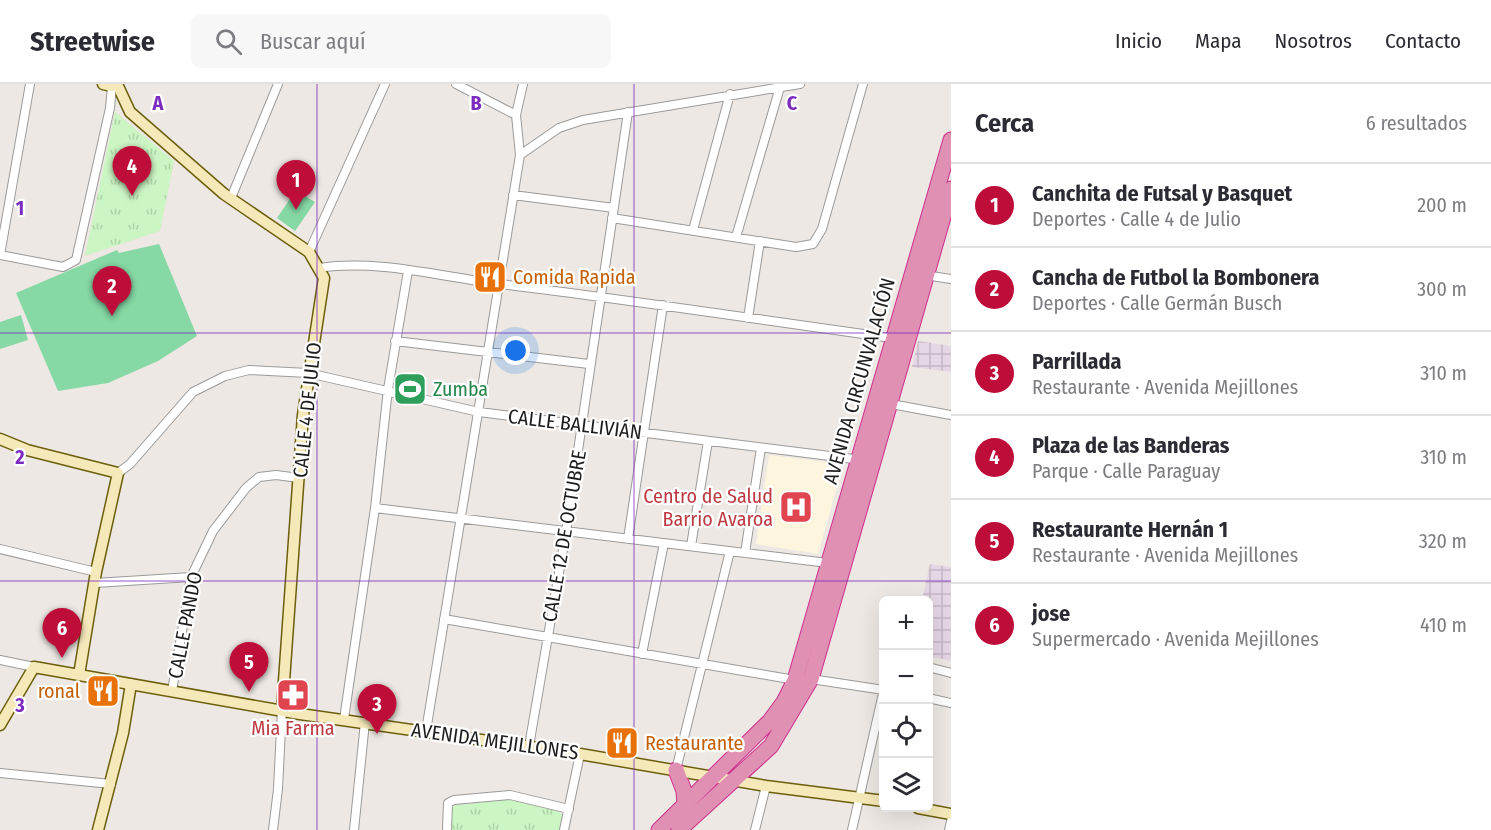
<!DOCTYPE html>
<html lang="es">
<meta charset="utf-8">
<style>
body{margin:0;font-family:"Fira Sans Condensed",sans-serif;background:#f7f7f7;color:#2b2b33}
.controls{position:absolute;right:18px;bottom:18px;display:grid;overflow:hidden;border-radius:9px;box-shadow:0 6px 24px #0002}
.controls button{width:54px;height:54px;display:grid;place-items:center;padding:0;border:0;border-bottom:2px solid #e1e1e2;background:#fff;color:#2b2b33;font:30px sans-serif}
.you{position:absolute;left:516px;top:267px;width:21px;height:21px;margin:-15px;border:4px solid #fff;border-radius:50%;background:#1a73e8;box-shadow:0 0 0 9px #1a73e833}
.badge{display:grid;place-items:center;width:39px;height:39px;border-radius:50%;background:#bd0d38;color:#fff;font-size:20px;font-weight:700}
.pin{position:absolute;translate:-50% -50px;filter:drop-shadow(0 2px 3px #0008)}
.pin::after{content:'';position:absolute;top:32px;width:21px;height:18px;background:inherit;clip-path:polygon(0 0,100% 0,50% 100%)}
.list{margin:0;padding:0;list-style:none}
h2{display:flex;justify-content:space-between;align-items:center;height:78px;margin:0;padding:0 24px;font-size:26px}
h2 small{font-size:20px;font-weight:400;color:#7c7c81}
.list li{display:grid;grid-template-columns:39px 1fr auto;gap:18px;align-items:center;box-sizing:border-box;height:84px;padding:0 24px;border-top:2px solid #e1e1e2}
.list b{display:block;font-size:22px;white-space:nowrap}
.list p{margin:0;font-size:20px;white-space:nowrap;color:#7c7c81}
.list em{font-size:20px;font-style:normal;color:#7c7c81}
.icon{flex:none;width:33px;height:33px;fill:none;stroke:currentColor;stroke-width:2;stroke-linecap:round;stroke-linejoin:round}
.map{position:relative;flex:none;width:951px;height:746px;overflow:hidden}
header{display:flex;align-items:center;gap:36px;box-sizing:border-box;height:84px;padding:0 30px;background:#fff;border-bottom:2px solid #e1e1e2}
header strong{font-size:28px}
nav{display:flex;gap:33px;margin-inline-start:auto;font-size:21px}
.search{width:420px;height:54px;background:#f7f7f7;display:flex;align-items:center;gap:15px;box-sizing:border-box;padding:0 21px;border-radius:9px;color:#7c7c81;font-size:22px}
main{display:flex}
aside{flex:1;background:#fff}
.map>svg:first-child{display:block}
.industrial{fill:url(#industrial-grid)}
.education{fill:#fdf5dd}
.park{fill:url(#park-tufts)}
.pitch{fill:#86d8a4}
.lines{fill:none;stroke-linecap:round;stroke-linejoin:round}
.street-casing{stroke:#9a9a9a;stroke-width:10}
.secondary-casing{stroke:#6c5f0c;stroke-width:13}
.highway-casing{stroke:#cd2f8c;stroke-width:17}
.street{stroke:#fff;stroke-width:8}
.secondary{stroke:#f5e9ba;stroke-width:10}
.highway{stroke:#e090b2;stroke-width:15}
.grid{fill:none;stroke:#7b2cbf;stroke-width:1.5;stroke-opacity:0.55}
.labels{text-anchor:middle;dominant-baseline:central;stroke-width:4.5;stroke-linejoin:round;paint-order:stroke}
.food-label{font-size:20px;fill:#c56008;stroke:#fff;text-anchor:start}
.street-label{font-size:20px;fill:#1d1d1d;stroke:#fff}
.leisure-label{font-size:20px;fill:#27864d;stroke:#fff;text-anchor:start}
.health-label{font-size:20px;fill:#be3a42;stroke:#fff;text-anchor:end}
.grid-label{font-size:20px;text-anchor:middle;font-weight:bold;fill:#7b2cbf;stroke:#fff;stroke-width:4.5;stroke-linejoin:round;paint-order:stroke}
</style>
<header>
<strong>Streetwise</strong>
<div class="search"><svg class="icon" aria-label="search" viewBox="0 0 24 24"><circle cx="10" cy="10" r="6"/><path d="M15 15l6 6"/></svg>Buscar aquí</div>
<nav><a>Inicio</a><a>Mapa</a><a>Nosotros</a><a>Contacto</a></nav>
</header>
<main>
<div class="map">
<svg width="951" height="746" viewBox="0 0 951 746">
<defs>
<pattern id="industrial-grid" width="8" height="8" patternUnits="userSpaceOnUse" patternTransform="scale(1.5)"><rect width="8" height="8" fill="#e5d6e6"/><path d="M0 4h8M4 0v8" fill="none" stroke="#c4b7c5"/></pattern>
<pattern id="park-tufts" width="24" height="20" patternUnits="userSpaceOnUse" patternTransform="scale(1.5)"><rect width="24" height="20" fill="#cbf5c2"/><path d="M3 7l-1-3M5 7V3M7 7l1-3M15 17l-1-3M17 17v-4M19 17l1-3" fill="none" stroke="#aed2a6"/></pattern>
</defs>
<rect width="100%" height="100%" fill="#ede8e3"/>
<!-- industrial -->
<path class="industrial" d="M918 257 951 262V288L912 283Z
M930 480 951 483V577L929 572 928 516H922Z"/>
<!-- education -->
<path class="education" d="M769 371 841 380 842 386 818 470 756 460Z"/>
<!-- park -->
<path class="park" d="M115 28 174 77 160 147 85 172Z
M507 715 560 728 563 734 560 746H452V722Z"/>
<!-- pitch -->
<path class="pitch" d="M296 106 315 118 295 147 277 134Z
M159 160 197 252 158 277 108 299 58 307 16 209 117 166 119 169Z
M21 231 28 256 0 265V238Z"/>
<g class="lines">
<!-- street casing -->
<g class="street-casing">
<path id="street" d="M30 0 0 171 63 183 76 176 110 24 112 2
M456 0 516 31
M520 71 559 44 583 36 800 0
M513 111 614 124
M231 114 278 0
M612 134 796 163 813 160 822 145 863 0
M693 146 730 10
M736 153 780 3
M309 168 385 0
M319 184C378 175 442 193 500 200 631 216 762 236 892 254
M925 191 951 195
M748 234 760 157
M395 257 589 280
M891 320 951 331
M118 389 130 380 193 308 225 292 249 286 308 289 479 328 862 376
M375 424 828 479
M628 455 663 221
M691 462 708 357
M0 465 96 488
M745 469 761 364
M95 499 191 493
M444 535 795 596
M642 570 664 459
M0 576 34 583
M928 583 951 589
M811 595 884 606
M172 607 191 493 213 447 246 404 259 393 276 391 299 394
M928 614 951 619
M344 635 375 424 388 305 408 187
M426 647 520 71 516 31 523 0
M529 662 566 448 628 28
M676 686 730 467
M0 689 111 700
M273 746 278 705 282 625
M354 746 365 638
M447 746 448 719 454 716 510 711 569 725
M564 746 580 670
M755 746 766 702
M852 746 884 605
M949 746 951 737"/>
</g>
<!-- secondary casing -->
<g class="secondary-casing">
<path id="secondary" d="M103 0 112 2 117 0
M117 0 130 28 224 110 309 168 324 194 303 331 282 625
M0 355 27 366 118 389 96 488 79 591
M0 641 34 583 300 630 580 670 766 702 884 717
M918 724 951 730
M98 746 123 649 131 600"/>
</g>
<!-- highway casing -->
<g class="highway-casing">
<path id="highway" d="M676 686 684 707 685 721
M659 746 770 637 784 618 795 596 951 56
M679 746 771 662 811 595 951 105"/>
</g>
<!-- street -->
<use href="#street" class="street"/>
<!-- secondary -->
<use href="#secondary" class="secondary"/>
<!-- highway -->
<use href="#highway" class="highway"/>
</g>
<!-- grid -->
<path class="grid" d="M317 0V746M634 0V746M0 249H951M0 497H951"/>
<!-- icons -->
<defs>
<g id="restaurant-square" transform="scale(1.725)"><rect x="-9" y="-9" width="18" height="18" rx="4" fill="#e8710a" stroke="#fff"/><path d="M-5-6h1v4h1v-4h1v4h1v-4h1v5L-1.5 .5V6h-2V.5L-5-1ZM5-6V6H3V1.5H1.5Q1.5-4 5-6Z" fill="#fff"/></g>
<g id="stadium-square" transform="scale(1.725)"><rect x="-9" y="-9" width="18" height="18" rx="4" fill="#2e9e5b" stroke="#fff"/><path d="M0-5a6.5 5 0 1 0 0 10a6.5 5 0 1 0 0-10ZM-3.5-1.8h7v3.6h-7Z" fill="#fff"/></g>
<g id="hospital-square" transform="scale(1.725)"><rect x="-9" y="-9" width="18" height="18" rx="4" fill="#e0444e" stroke="#fff"/><path d="M-5-5h3v3.5h4V-5h3V5h-3V1.5h-4V5h-3Z" fill="#fff"/></g>
<g id="pharmacy-square" transform="scale(1.725)"><rect x="-9" y="-9" width="18" height="18" rx="4" fill="#e0444e" stroke="#fff"/><path d="M-2-6h4v4h4v4h-4v4h-4v-4h-4v-4h4Z" fill="#fff"/></g>
</defs>
<g fill-rule="evenodd">
<use href="#restaurant-square" x="490" y="193"/>
<use href="#stadium-square" x="410" y="305"/>
<use href="#hospital-square" x="796" y="423"/>
<use href="#restaurant-square" x="103" y="607"/>
<use href="#pharmacy-square" x="293" y="611"/>
<use href="#restaurant-square" x="622" y="659"/>
</g>
<g class="labels">
<!-- food labels -->
<g class="food-label">
<text x="513" y="193">Comida Rapida</text>
<text x="80" y="607" text-anchor="end">ronal</text>
<text x="645" y="659">Restaurante</text>
</g>
<!-- street labels -->
<g class="street-label">
<text transform="translate(859 297) rotate(-74)">AVENIDA CIRCUNVALACIÓN</text>
<text transform="translate(307 326) rotate(-84)">CALLE 4 DE JULIO</text>
<text transform="translate(575 340) rotate(7)">CALLE BALLIVIÁN</text>
<text transform="translate(564 452) rotate(-80)">CALLE 12 DE OCTUBRE</text>
<text transform="translate(185 541) rotate(-79)">CALLE PANDO</text>
<text transform="translate(495 657) rotate(8)">AVENIDA MEJILLONES</text>
</g>
<!-- leisure labels -->
<g class="leisure-label">
<text x="433" y="305">Zumba</text>
</g>
<!-- health labels -->
<g class="health-label">
<text x="773" y="412">Centro de Salud<tspan x="773" dy="23">Barrio Avaroa</tspan></text>
<text x="293" y="644" text-anchor="middle">Mia Farma</text>
</g>
</g>
<g class="grid-label">
<text x="158" y="26">A</text>
<text x="476" y="26">B</text>
<text x="792" y="26">C</text>
<text x="20" y="131">1</text>
<text x="20" y="380">2</text>
<text x="20" y="628">3</text>
</g>
</svg>
<div class="controls">
<button>+</button>
<button>−</button>
<button><svg class="icon" aria-label="locate" viewBox="0 0 24 24"><circle cx="12" cy="12" r="6"/><path d="M12 2v4M12 18v4M2 12h4M18 12h4"/></svg></button>
<button><svg class="icon" aria-label="layers" viewBox="0 0 24 24"><path d="M12 4l9 5-9 5-9-5zM3 14l9 5 9-5"/></svg></button>
</div>
<div class="you"></div>
<div class="pin badge" style="left:296px;top:126px">1</div>
<div class="pin badge" style="left:112px;top:232px">2</div>
<div class="pin badge" style="left:377px;top:650px">3</div>
<div class="pin badge" style="left:132px;top:112px">4</div>
<div class="pin badge" style="left:249px;top:608px">5</div>
<div class="pin badge" style="left:62px;top:574px">6</div>
</div>
<aside>
<h2>Cerca<small>6 resultados</small></h2>
<ul class="list">
<li><span class="badge">1</span><div><b>Canchita de Futsal y Basquet</b><p>Deportes · Calle 4 de Julio</p></div><em>200 m</em></li>
<li><span class="badge">2</span><div><b>Cancha de Futbol la Bombonera</b><p>Deportes · Calle Germán Busch</p></div><em>300 m</em></li>
<li><span class="badge">3</span><div><b>Parrillada</b><p>Restaurante · Avenida Mejillones</p></div><em>310 m</em></li>
<li><span class="badge">4</span><div><b>Plaza de las Banderas</b><p>Parque · Calle Paraguay</p></div><em>310 m</em></li>
<li><span class="badge">5</span><div><b>Restaurante Hernán 1</b><p>Restaurante · Avenida Mejillones</p></div><em>320 m</em></li>
<li><span class="badge">6</span><div><b>jose</b><p>Supermercado · Avenida Mejillones</p></div><em>410 m</em></li>
</ul>
</aside>
</main>
